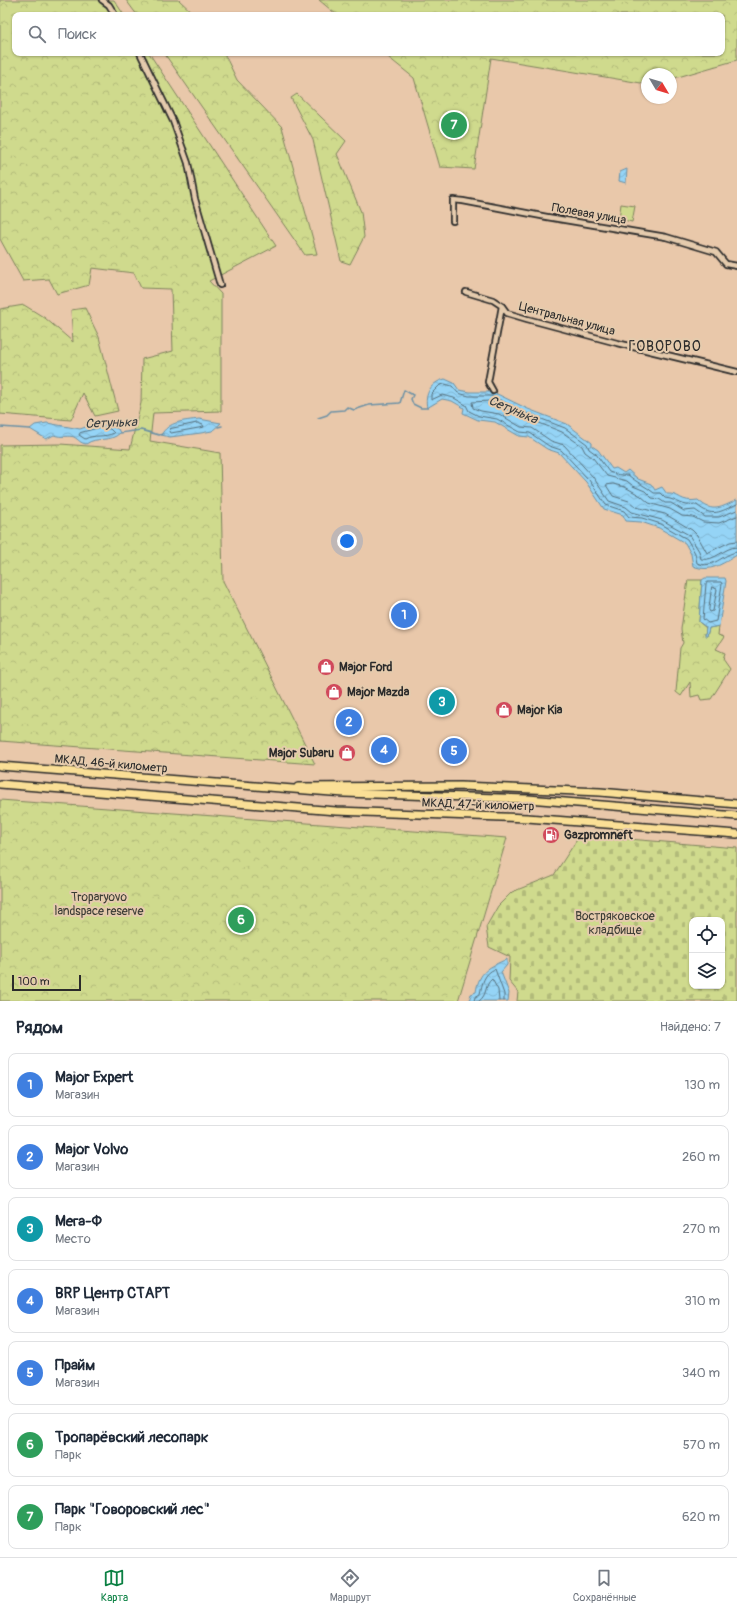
<!DOCTYPE html>
<html lang="ru">
<meta charset="utf-8">
<style>
body{margin:0;font-family:Pangolin,sans-serif;background:#f6f6f7;color:#1f2937}
.controls{position:absolute;right:12px;bottom:12px;display:grid;overflow:hidden;border-radius:8px;box-shadow:0 1px 3px #0004}
.controls button{width:36px;height:36px;display:grid;place-items:center;padding:0;border:0;border-bottom:1px solid #e0e1e3;background:#fff;color:#1f2937;font:20px sans-serif}
.compass{position:absolute;left:641px;top:68px;width:36px;height:36px;border-radius:50%;background:#fff;box-shadow:0 1px 3px #0004;rotate:128deg}
.scale{position:absolute;left:12px;bottom:10px;width:69px;box-sizing:border-box;padding-left:4px;border:2px solid #2b2b2b;border-top:0;font-size:11px;line-height:14px;white-space:nowrap;color:#2b2b2b;-webkit-text-stroke:3px #e5cbad;paint-order:stroke}
.you{position:absolute;left:347px;top:541px;width:14px;height:14px;margin:-10px;border:3px solid #fff;border-radius:50%;background:#1a73e8;box-shadow:0 0 0 6px #1a73e833}
.badge{display:grid;place-items:center;width:26px;height:26px;border-radius:50%;background:#0b8043;color:#fff;font-size:13px;font-weight:700}
.pin{position:absolute;translate:-50% -50%;border:2px solid #fff;box-shadow:0 1px 4px #0006}
.list{margin:0;padding:0;list-style:none}
h2{display:flex;justify-content:space-between;align-items:center;height:52px;margin:0;padding:0 16px;font-size:17px}
h2 small{font-size:13px;font-weight:400;color:#747a83}
.list li{display:grid;grid-template-columns:26px 1fr auto;gap:12px;align-items:center;box-sizing:border-box;height:64px;margin:0 8px 8px;padding:0 8px;border:1px solid #e0e1e3;border-radius:8px}
.list b{display:block;font-size:15px;white-space:nowrap}
.list p{margin:0;font-size:13px;white-space:nowrap;color:#747a83}
.list em{font-size:13px;font-style:normal;color:#747a83}
.icon{flex:none;width:22px;height:22px;fill:none;stroke:currentColor;stroke-width:2;stroke-linecap:round;stroke-linejoin:round}
.map{position:relative;flex:none;width:737px;height:1001px;overflow:hidden}
.search{position:absolute;background:#fff;box-shadow:0 1px 3px #0004;left:12px;right:12px;top:12px;height:44px;display:flex;align-items:center;gap:10px;box-sizing:border-box;padding:0 14px;border-radius:8px;color:#747a83;font-size:15px}
.sheet{height:556px;background:#fff}
nav{display:flex;justify-content:space-around;align-items:center;box-sizing:border-box;height:56px;border-top:1px solid #e0e1e3;background:#fff;font-size:11px;color:#747a83}
nav a{display:grid;justify-items:center;gap:2px}
nav .on{color:#0b8043}
.map>svg:first-child{display:block}
.forest{fill:url(#forest-crowns);stroke:#7d825c}
.cemetery{fill:url(#cemetery-stones);stroke:#7d825c;fill-rule:evenodd}
.pitch{fill:#cfda8d;stroke:#7d825c}
.water{fill:url(#water-waves);stroke:#6b90a5}
.lines{fill:none;stroke-linecap:round;stroke-linejoin:round}
.shore{stroke:#556f7c;stroke-width:1}
.stream{stroke:#6b90a5;stroke-width:1.5}
.minor-casing{stroke:#2b2b2b;stroke-width:8}
.primary-casing{stroke:#2b2b2b;stroke-width:10}
.trunk-casing{stroke:#2b2b2b;stroke-width:10}
.minor{stroke:#e5cbad;stroke-width:4.5}
.primary{stroke:#fadf96;stroke-width:7}
.trunk{stroke:#fadf96;stroke-width:7}
.labels{text-anchor:middle;dominant-baseline:central;stroke-width:4;stroke-linejoin:round;paint-order:stroke}
.street-label{font-size:12px;fill:#2b2b2b;stroke:#e5cbad}
.poi-label{font-size:12px;font-weight:bold;fill:#2b2b2b;stroke:#e5cbad;text-anchor:start}
.park-label{font-size:12px;fill:#3b3c35;stroke:#e5cbad}
.water-label{font-size:13px;font-style:italic;fill:#363c3f;stroke:#e5cbad}
.quarter-label{font-size:14px;letter-spacing:1px;fill:#2b2b2b;stroke:#e5cbad}
</style>
<div class="map">
<svg width="737" height="1001" viewBox="0 0 737 1001">
<defs>
<pattern id="forest-crowns" width="20" height="18" patternUnits="userSpaceOnUse"><rect width="20" height="18" fill="#cfda8d"/><path d="M2 6a3 3 0 1 1 6 0M12 15a3 3 0 1 1 6 0" fill="none" stroke="#b2bb7a"/></pattern>
<pattern id="cemetery-stones" width="16" height="16" patternUnits="userSpaceOnUse"><rect width="16" height="16" fill="#cfda8d"/><path d="M2 7V4a2 2 0 0 1 4 0v3zM10 15v-3a2 2 0 0 1 4 0v3z" fill="#b2bb7a"/></pattern>
<pattern id="water-waves" width="16" height="10" patternUnits="userSpaceOnUse"><rect width="16" height="10" fill="#95d4f6"/><path d="M0 5q4-4 8 0t8 0" fill="none" stroke="#81b6d3"/></pattern>
</defs>
<rect width="100%" height="100%" fill="#e9c8aa"/>
<filter id="ink" filterUnits="userSpaceOnUse"><feTurbulence type="fractalNoise" baseFrequency=".025" numOctaves="2"/><feDisplacementMap in="SourceGraphic" scale="8" xChannelSelector="R" yChannelSelector="G"/><feConvolveMatrix kernelMatrix="1 2 1 2 8 2 1 2 1" color-interpolation-filters="sRGB"/></filter>
<g filter="url(#ink)">
<!-- forest -->
<path class="forest" d="M0 0H114L124 15H15V53H149L276 246 209 281 221 294V411L153 413 150 441 220 453 223 581 315 764 0 741V445L60 444 130 449 141 403 142 359 173 351 171 289 141 288 134 273 92 268 89 285 57 294 49 279 23 281 0 239Z
M126 0H179L195 15H137Z
M319 0H737V60L671 79V74H647V84L491 58 474 169 440 167 414 78 383 53H722V15H337Z
M164 53H224L237 80 282 127 317 254 305 255Z
M297 94 346 141 337 154 361 212 364 237 350 264 341 261 313 140 291 98Z
M24 305 45 318 73 342 71 310 85 308 99 337 118 411 95 416 83 393 71 420 0 414V309Z
M688 580H702L699 622 706 628 705 635 707 636 709 628 719 626 718 635 724 637 716 649 725 653 723 659 730 669 711 699 701 700 699 695 691 697 690 682 681 696 676 692 680 648 683 643 681 629Z
M0 800 507 838 458 1001H0Z"/>
<!-- cemetery -->
<path class="cemetery" d="M580 835 737 848V1001H517L518 992 509 981 510 957 489 947 486 927 498 906 512 892 554 875ZM692 920H722V986H692Z"/>
<!-- pitch -->
<path class="pitch" d="M621 204 635 206 632 222 619 219Z"/>
<!-- water -->
<path class="water" d="M627 169 626 183 619 181 620 172Z
M445 379 454 383 459 390 470 392H493L528 409 567 424 592 443V446L598 450 612 469 616 468 624 473 628 470 638 479 651 484 655 490 662 487 667 494C680 493 680 503 698 500 713 514 721 507 737 500V555C722 564 710 573 693 566L691 554 685 543 659 528 641 522 626 521 623 515 604 509 586 482 559 453 547 449 529 437 519 436 495 422 478 420 463 413 464 408 452 401 442 399 427 408C424 394 431 382 445 379Z
M199 419 221 423 212 431 201 433 170 437 161 435C169 421 184 421 199 419Z
M47 423 80 429 97 423 105 424 118 429 120 433C110 443 97 436 86 444 80 443 79 440 74 437 69 435 61 438 54 435L46 439 30 429 35 425Z
M705 578H725L726 581 719 626 709 628 707 636H705L706 627 699 622 702 580Z
M507 959V965L501 972 509 993 508 1001H469L471 994 476 992C479 971 489 967 507 959Z"/>
<g class="lines">
<!-- shore -->
<path class="shore" d="M198 423 203 425 204 427 171 433 169 432 170 429Z
M98 428 110 429 114 433C104 438 94 434 85 439L79 435 80 433Z
M737 504C720 512 712 518 697 505 680 507 680 500 665 498L660 493H654C646 486 637 483 628 475 623 476 614 474 609 472L596 454 589 449 587 444 565 428 526 413 492 396H469L458 393 452 386 445 384 440 385 431 394V400L442 395 454 398 466 405 469 411 479 416 497 419 520 432 530 433 549 446 561 450 589 480 606 505 624 511 629 517 642 518 661 524 687 539 695 553 697 563C713 570 722 554 737 552
M737 510 719 517H705L695 510 684 511 671 503H665L659 499 652 498 645 491 633 486 627 481 607 476 593 458 585 452 582 446 562 432 524 417 490 401 472 402 473 408 481 411 499 414 521 427 532 428 551 441 564 445 593 477 609 501 626 507 632 512 662 520 689 535 699 551 701 559C715 562 724 547 737 547
M737 516 719 523 703 522 693 517 682 516 670 509 649 503 641 496 625 487 613 484 606 485 613 496 629 501 636 507 665 514 692 530 697 535 707 553 730 542 737 541
M708 582H721L722 584 716 621 708 623 703 619 706 584Z
M712 587 717 589 713 611 710 612 709 610Z
M474 1001 475 997 480 994C482 984 484 973 495 969L504 994V1001
M479 1001C488 995 484 985 492 979L498 990 499 1001"/>
<!-- stream -->
<path class="stream" d="M318 418 327 415 331 411 344 410 347 407 354 410 369 405 400 403 404 390 413 395 411 399 413 404 421 408H428
M0 427 30 429
M218 427 222 426
M120 433 141 430 159 435 163 434"/>
<!-- minor casing -->
<g class="minor-casing">
<path id="minor" d="M102 0 109 5 115 15
M140 53 173 121 188 163 195 199 220 285
M453 221V200L463 201 547 217 666 237 716 252 726 264 737 266
M466 292 493 300 502 306 507 313 527 319 617 343 737 372
M493 391 488 382 502 306"/>
</g>
<!-- primary casing -->
<g class="primary-casing">
<path id="primary" d="M298 787 461 786 600 792 737 804"/>
</g>
<!-- trunk casing -->
<g class="trunk-casing">
<path id="trunk" d="M0 766 344 793 528 799 737 816
M0 784 336 811 527 818 737 834"/>
</g>
<!-- minor -->
<use href="#minor" class="minor"/>
<!-- primary -->
<use href="#primary" class="primary"/>
<!-- trunk -->
<use href="#trunk" class="trunk"/>
</g>
</g>
<!-- icons -->
<defs>
<g id="shop-disc" transform="scale(0.9)"><circle r="9.5" fill="#d1495b" stroke="#e5cbad"/><path d="M-5-2.5h2.3a2.7 3.5 0 0 1 5.4 0H5L5.5 6h-11ZM-1.5-2.5h3a1.5 2.3 0 0 0-3 0Z" fill="#fff"/></g>
<g id="fuel-disc" transform="scale(0.9)"><circle r="9.5" fill="#d1495b" stroke="#e5cbad"/><path d="M-5.5-6h7V0h2V4h1.3V-2.5L3-4.5l.8-.8L6-3V5H2.5V1h-1V6h-7ZM-4.2-4.7v3.2H.2V-4.7Z" fill="#fff"/></g>
</defs>
<g fill-rule="evenodd">
<use href="#shop-disc" x="326" y="667"/>
<use href="#shop-disc" x="334" y="692"/>
<use href="#shop-disc" x="504" y="710"/>
<use href="#shop-disc" x="347" y="753"/>
<use href="#fuel-disc" x="551" y="835"/>
</g>
<g class="labels">
<!-- street labels -->
<g class="street-label">
<text transform="translate(589 214) rotate(10)">Полевая улица</text>
<text transform="translate(567 319) rotate(15)">Центральная улица</text>
<text transform="translate(111 764) rotate(5)">МКАД, 46-й километр</text>
<text transform="translate(478 805) rotate(2)">МКАД, 47-й километр</text>
</g>
<!-- poi labels -->
<g class="poi-label">
<text x="339" y="667">Major Ford</text>
<text x="347" y="692">Major Mazda</text>
<text x="517" y="710">Major Kia</text>
<text x="334" y="753" text-anchor="end">Major Subaru</text>
<text x="564" y="835">Gazpromneft</text>
</g>
<!-- park labels -->
<g class="park-label">
<text x="99" y="897">Troparyovo<tspan x="99" dy="14">landspace reserve</tspan></text>
<text x="615" y="916">Востряковское<tspan x="615" dy="14">кладбище</tspan></text>
</g>
<!-- water labels -->
<g class="water-label">
<text transform="translate(513 410) rotate(23)">Сетунька</text>
<text transform="translate(111 423) rotate(-2)">Сетунька</text>
</g>
<!-- quarter labels -->
<g class="quarter-label">
<text x="665" y="346">ГОВОРОВО</text>
</g>
</g>
</svg>
<div class="controls">
<button><svg class="icon" aria-label="locate" viewBox="0 0 24 24"><circle cx="12" cy="12" r="6"/><path d="M12 2v4M12 18v4M2 12h4M18 12h4"/></svg></button>
<button><svg class="icon" aria-label="layers" viewBox="0 0 24 24"><path d="M12 4l9 5-9 5-9-5zM3 14l9 5 9-5"/></svg></button>
</div>
<svg class="compass" viewBox="-18 -18 36 36"><path d="M0-13l5 13h-10z" fill="#e53935"/><path d="M0 13l5-13h-10z" fill="#747a83"/></svg>
<div class="scale">100 m</div>
<div class="you"></div>
<div class="pin badge" style="left:404px;top:615px;background:#3f7fe0">1</div>
<div class="pin badge" style="left:349px;top:722px;background:#3f7fe0">2</div>
<div class="pin badge" style="left:442px;top:702px;background:#0f9aa8">3</div>
<div class="pin badge" style="left:384px;top:750px;background:#3f7fe0">4</div>
<div class="pin badge" style="left:454px;top:751px;background:#3f7fe0">5</div>
<div class="pin badge" style="left:241px;top:920px;background:#2e9e5b">6</div>
<div class="pin badge" style="left:454px;top:125px;background:#2e9e5b">7</div>
<div class="search"><svg class="icon" aria-label="search" viewBox="0 0 24 24"><circle cx="10" cy="10" r="6"/><path d="M15 15l6 6"/></svg>Поиск</div>
</div>
<section class="sheet">
<h2>Рядом<small>Найдено: 7</small></h2>
<ul class="list">
<li><span class="badge" style="background:#3f7fe0">1</span><div><b>Major Expert</b><p>Магазин</p></div><em>130 m</em></li>
<li><span class="badge" style="background:#3f7fe0">2</span><div><b>Major Volvo</b><p>Магазин</p></div><em>260 m</em></li>
<li><span class="badge" style="background:#0f9aa8">3</span><div><b>Мега-Ф</b><p>Место</p></div><em>270 m</em></li>
<li><span class="badge" style="background:#3f7fe0">4</span><div><b>BRP Центр СТАРТ</b><p>Магазин</p></div><em>310 m</em></li>
<li><span class="badge" style="background:#3f7fe0">5</span><div><b>Прайм</b><p>Магазин</p></div><em>340 m</em></li>
<li><span class="badge" style="background:#2e9e5b">6</span><div><b>Тропарёвский лесопарк</b><p>Парк</p></div><em>570 m</em></li>
<li><span class="badge" style="background:#2e9e5b">7</span><div><b>Парк &quot;Говоровский лес&quot;</b><p>Парк</p></div><em>620 m</em></li>
</ul>
</section>
<nav>
<a class="on"><svg class="icon" aria-label="map" viewBox="0 0 24 24"><path d="M3 6l6-2 6 2 6-2v14l-6 2-6-2-6 2zM9 4v14M15 6v14"/></svg>Карта</a>
<a><svg class="icon" aria-label="directions" viewBox="0 0 24 24"><path d="M12 3l9 9-9 9-9-9zM9 14v-3h6M13 9l2 2-2 2"/></svg>Маршрут</a>
<a><svg class="icon" aria-label="saved" viewBox="0 0 24 24"><path d="M7 4h10v16l-5-4-5 4z"/></svg>Сохранённые</a>
</nav>
